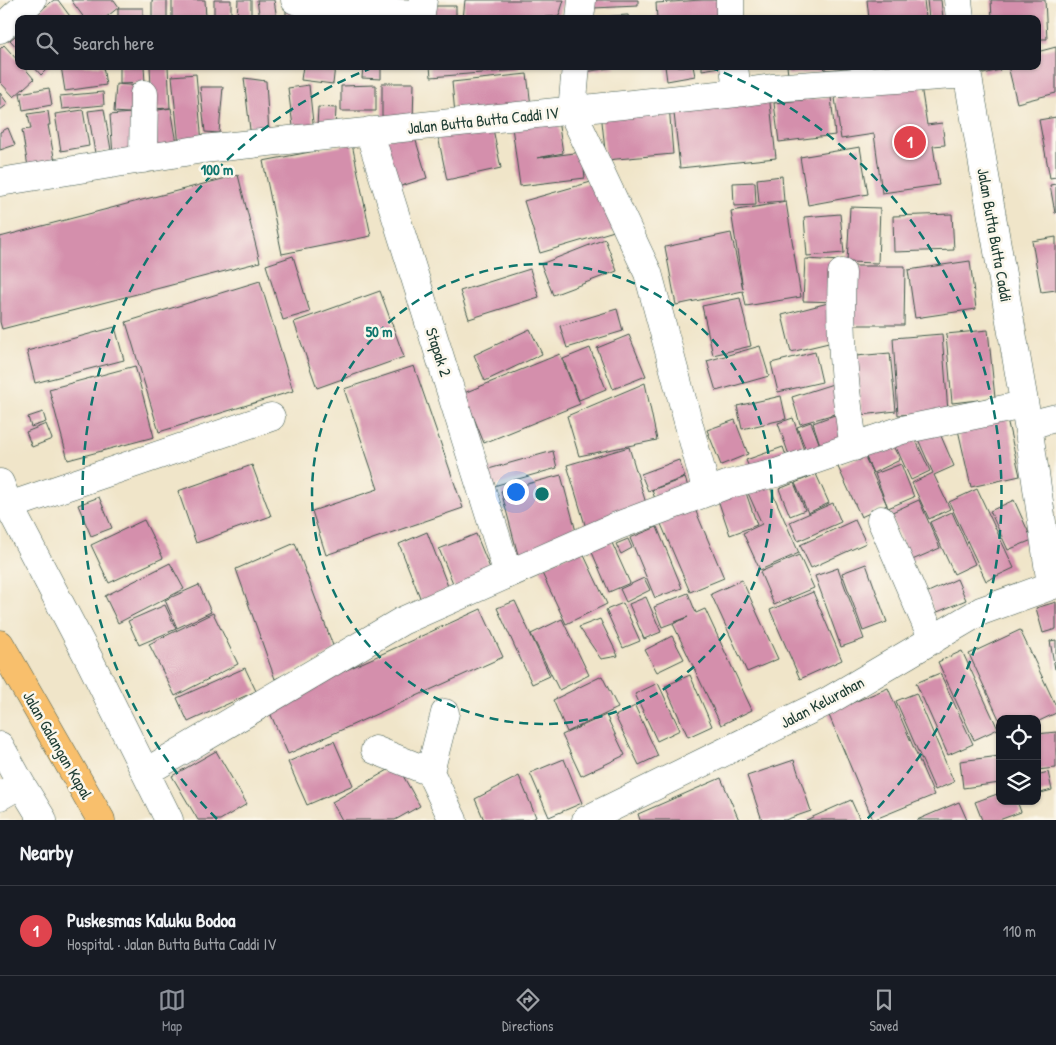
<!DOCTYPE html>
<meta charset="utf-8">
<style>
body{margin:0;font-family:"Patrick Hand",sans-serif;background:#20242c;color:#f1f3f6}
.controls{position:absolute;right:15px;bottom:15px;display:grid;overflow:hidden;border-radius:10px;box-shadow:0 1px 4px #0004}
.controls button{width:45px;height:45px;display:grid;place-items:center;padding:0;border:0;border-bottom:1px solid #363941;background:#171b24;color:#f1f3f6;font:25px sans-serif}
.you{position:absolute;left:515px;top:491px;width:18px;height:18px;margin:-12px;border:4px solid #fff;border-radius:50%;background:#1a73e8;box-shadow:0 0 0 8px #1a73e833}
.badge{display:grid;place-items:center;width:32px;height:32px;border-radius:50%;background:#8c9099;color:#fff;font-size:16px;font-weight:700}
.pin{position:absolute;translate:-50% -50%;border:2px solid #fff;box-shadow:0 1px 5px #0006}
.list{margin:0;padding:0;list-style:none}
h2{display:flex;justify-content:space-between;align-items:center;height:65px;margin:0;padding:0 20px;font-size:21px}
h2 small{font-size:16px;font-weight:400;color:#9ea1a6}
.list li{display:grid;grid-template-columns:32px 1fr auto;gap:15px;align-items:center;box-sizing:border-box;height:90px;padding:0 20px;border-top:1px solid #363941}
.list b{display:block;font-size:19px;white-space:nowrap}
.list p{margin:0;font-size:16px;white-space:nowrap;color:#9ea1a6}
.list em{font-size:16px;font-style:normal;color:#9ea1a6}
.icon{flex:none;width:28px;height:28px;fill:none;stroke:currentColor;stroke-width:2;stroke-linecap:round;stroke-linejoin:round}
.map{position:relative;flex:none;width:1056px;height:820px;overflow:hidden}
.search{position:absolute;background:#171b24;box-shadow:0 1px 4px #0004;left:15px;right:15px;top:15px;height:55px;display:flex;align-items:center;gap:12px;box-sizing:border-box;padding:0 18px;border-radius:10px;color:#9ea1a6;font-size:19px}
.sheet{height:155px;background:#171b24}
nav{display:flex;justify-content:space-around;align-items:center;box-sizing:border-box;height:70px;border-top:1px solid #363941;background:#171b24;font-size:14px;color:#9ea1a6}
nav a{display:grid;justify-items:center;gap:2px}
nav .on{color:#8c9099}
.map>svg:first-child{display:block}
.building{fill:#d48fac}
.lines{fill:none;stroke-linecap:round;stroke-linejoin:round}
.minor-casing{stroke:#3e564a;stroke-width:29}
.major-casing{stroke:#3e564a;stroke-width:29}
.minor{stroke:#fff;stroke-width:28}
.major{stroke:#f8bf6c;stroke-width:28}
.ring{fill:none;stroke:#0f766e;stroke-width:2.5;stroke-dasharray:9 6}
.labels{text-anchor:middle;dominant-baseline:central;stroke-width:5;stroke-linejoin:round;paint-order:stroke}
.street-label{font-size:16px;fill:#1f3d34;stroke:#fbf7ec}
.centre{fill:#0f766e;stroke:#fbf7ec;stroke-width:2.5}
.ring-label{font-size:15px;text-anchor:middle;font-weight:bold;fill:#0f766e;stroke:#fbf7ec;stroke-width:5;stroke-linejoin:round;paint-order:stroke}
</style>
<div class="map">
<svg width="1056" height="820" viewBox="0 0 1056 820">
<rect width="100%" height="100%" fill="#fbf7ec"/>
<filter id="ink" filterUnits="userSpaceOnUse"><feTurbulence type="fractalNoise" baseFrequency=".02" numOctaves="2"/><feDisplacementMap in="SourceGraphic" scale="10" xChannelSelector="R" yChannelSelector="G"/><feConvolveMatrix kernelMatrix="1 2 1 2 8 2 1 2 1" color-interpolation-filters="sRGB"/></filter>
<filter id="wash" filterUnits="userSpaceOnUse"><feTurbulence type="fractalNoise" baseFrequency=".0096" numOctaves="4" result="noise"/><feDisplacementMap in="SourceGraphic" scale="20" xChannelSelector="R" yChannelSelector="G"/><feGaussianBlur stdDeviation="1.12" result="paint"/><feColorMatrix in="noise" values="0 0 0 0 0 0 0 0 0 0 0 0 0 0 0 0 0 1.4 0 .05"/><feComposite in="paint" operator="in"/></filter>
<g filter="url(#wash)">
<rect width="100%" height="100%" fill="#f0e5c9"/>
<g id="blocks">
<!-- building -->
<path class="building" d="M54 0H58L72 19H33L31 17Z
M71 0H114L119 7 104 19H85Z
M152 0H167V19H152Z
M172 0H205L206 19H172Z
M214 0H231V19H214Z
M238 0H251V19H237Z
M257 0H274L277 19H260Z
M465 0H564L559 16 516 19H463Z
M593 0H638V6L593 8Z
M701 0H722L724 19H657L656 3Z
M867 0H924L926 17 914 19H869Z
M927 0H941L943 18 929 19Z
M991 0H1045L1047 39H1037V19H992Z
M427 6H456V19H426Z
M118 8H143V19H118Z
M286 8H298V19H286Z
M628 15 629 19H601L600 17Z
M19 33V50L10 40Z
M4 45 19 62V66H23L34 79 14 97 0 82V49Z
M1056 47V93L1017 103 1008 66H1037V52Z
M33 66H50L41 75Z
M61 66H103L106 85 65 91Z
M120 66H144L145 83 120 84Z
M150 66H168L170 108 152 109Z
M303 66H335L333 84 301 80Z
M363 66H381V79L362 78Z
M430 66H518V70L431 77Z
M585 66H615V67L585 72Z
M665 66H693L695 76 667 81Z
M702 66H721V67L702 70Z
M787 66H824L825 71 788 75Z
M826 66H847V68L826 70Z
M982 66H999L1000 70 983 74Z
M196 74 202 143 179 146 172 76Z
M527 74 531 106 455 114 452 82Z
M244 78 266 81 269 135 250 130Z
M382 83H414L413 121H382Z
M116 84 141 86 139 114 114 112Z
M309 85 314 132 294 134 288 88Z
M376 85V111H341V86Z
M921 86 927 125 942 123 945 145 933 146 939 185 882 193 874 134 841 139 835 98Z
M200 87H223L219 133 205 132Z
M49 88 52 105 23 110 20 93Z
M103 92 104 105 62 109 60 96Z
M0 93 8 104 0 110Z
M769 94 776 158 680 168 673 104Z
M831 97 835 135 779 142 774 103Z
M669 105 673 154 606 160 601 112Z
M318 107 336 108 335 128 317 127Z
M171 108 178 149 152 153 146 112Z
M104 109 111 150 95 153 88 111Z
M83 110 89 146 61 151 55 114Z
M48 111 50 125H48L55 162 28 167 22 130 31 129 28 114Z
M130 113 133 154 113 155 110 115Z
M1056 117V177L1050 178 1039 120Z
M558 120 563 153 537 158 582 152 585 178 520 186 512 127Z
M492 124 501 168 447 180 438 136Z
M8 128 15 145 0 150V132Z
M413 131 427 178 398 187 383 140Z
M352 144 371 236 282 254 263 161Z
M860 147 868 194 808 205 800 157Z
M238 175 260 262 2 329 0 322V237Z
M782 176 784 201 759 203 757 179Z
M598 180 614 231 540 253 524 201Z
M755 182 756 205 734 206 733 183Z
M1056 184V213H1055L1050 185Z
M786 202 801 297 746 306 743 291 676 305 665 247 731 233 743 289 731 211Z
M850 207 880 208 878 263 847 262Z
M840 214 844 253 807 256 804 217Z
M952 214 954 250 894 252 893 216Z
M1056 237V290L1041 292 1032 241Z
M605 239 617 271 553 295 541 264Z
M293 256 310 312 283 320 266 265Z
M805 259 841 261 840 302 803 301Z
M970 261 976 309 915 318 908 270Z
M842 266H905L904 325H842Z
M530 269 539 297 469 319 460 291Z
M260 281 293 391 159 432 126 322Z
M380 291 404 357 317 388 294 322Z
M740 298 751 346 713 355 702 306Z
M828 303 837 341 791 352 782 315Z
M617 309 623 331 567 348 560 326Z
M115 327 124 360 35 383 27 351Z
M530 329 542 354 485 381 474 355Z
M988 330 995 398 952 403 946 334Z
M942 334 948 412 898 415 893 338Z
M629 335 646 376 613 389 597 348Z
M760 346 769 376 716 391 707 361Z
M590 348 606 389 579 400 563 359Z
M815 352 822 382 778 392 771 363Z
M890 353 896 411 862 415 856 356Z
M560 354 580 404 484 443 464 393Z
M135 366 154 437 68 460 49 389Z
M414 366 463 508 326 555 312 511 378 489 344 389Z
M645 383 657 440 579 456 567 416Z
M836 383 845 411 800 424 792 397Z
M781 396 786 419 742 429 737 406Z
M1005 410 1020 476 971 487 956 421Z
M43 412 46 422 31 427 28 417Z
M843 412 852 437 821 448 813 423Z
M793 418 805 453 790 458 778 423Z
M735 420 748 454 721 465 707 430Z
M811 422 821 448 807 453 797 427Z
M46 424 52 439 32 447 26 432Z
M938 429 954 466 934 475 950 509 929 519 912 483 933 473 917 437Z
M913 434 930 471 911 480 894 443Z
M891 442 900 460 873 473 865 455Z
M629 447 648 510 586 528 567 465Z
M783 447 789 464 753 478 746 460Z
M553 451 557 468 490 487 485 470Z
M864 455 887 505 861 517 838 467Z
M679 460 685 477 648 491 641 474Z
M901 464 914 497 888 508 875 474Z
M252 465 271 516 196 543 178 491Z
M816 474 829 503 808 513 795 483Z
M561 475 578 539 518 555 501 491Z
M685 478 691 495 658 508 652 490Z
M794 483 805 510 790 516 779 489Z
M769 485 799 553 760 570 743 533 762 524 748 493Z
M744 487 757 525 730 535 717 497Z
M977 489 1014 568 986 581 949 502Z
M99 497 112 528 91 536 78 505Z
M919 500 940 548 910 561 890 513Z
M1014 500 1032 540 1008 550 990 511Z
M692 502 724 578 690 592 658 517Z
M833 503 841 522 798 541 790 522Z
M952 512 975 564 954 574 930 522Z
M144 520 163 558 109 583 91 545Z
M855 520 866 543 811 568 800 545Z
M657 527 682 588 655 598 630 538Z
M427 532 449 589 421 600 399 544Z
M476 534 492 573 455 588 439 549Z
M608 534 630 583 609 592 588 543Z
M628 539 632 548 621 554 616 544Z
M295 543 335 651 275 679 236 569Z
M581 549 607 604 566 624 540 569Z
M799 555 814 588 774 605 760 572Z
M170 563 184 589 118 623 105 596Z
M866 564 887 622 863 631 842 573Z
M838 568 864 639 841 647 815 576Z
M644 578 650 590 626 602 620 589Z
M957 579 966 600 935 613 926 593Z
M742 580 778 659 747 672 711 594Z
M199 585 211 612 177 628 165 600Z
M813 592 842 660 800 679 770 610Z
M688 593 696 613 705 609 752 710 721 725 673 624 688 617 662 627 654 607Z
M646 597 661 632 644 639 629 604Z
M515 601 550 676 532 684 497 608Z
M1056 602V629L1043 633 1036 608Z
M623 603 640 641 623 648 606 610Z
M165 605 176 629 139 645 128 621Z
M481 609 503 657 288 754 267 706Z
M213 613 238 664 175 696 149 644Z
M562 619 589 675 559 690 531 634Z
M600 619 618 656 601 659 579 627Z
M1020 630 1056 706V713L1037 722V719H999L969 654Z
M672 636 684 659 657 672 645 650Z
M1056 640V669H1055L1050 641Z
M962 651 998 729 974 740 938 662Z
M245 668 256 691 188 722 177 698Z
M940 673 973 744 948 755 916 683Z
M690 675 712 726 688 737 665 686Z
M602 676 618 708 567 732 553 700Z
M658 683 680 730 657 741 635 694Z
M888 688 934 795 873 820 828 713Z
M916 693 954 782 935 790 896 701Z
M635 706 658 756 639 765 615 716Z
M606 715 625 755 581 776 562 735Z
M1056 732V768L1037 770V734Z
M334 741 353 785 307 805 288 762Z
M216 751 247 804 220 820H198L172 776Z
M1000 756V783L963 788 960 761Z
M564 759 582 803 549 817 530 773Z
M794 760 811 811 785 820H762L747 776Z
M397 765 420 806 395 820H342L332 802Z
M1048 772 1052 790 1037 794V775Z
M519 776 536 817 531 820H484L475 799Z
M721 778 739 820H640L638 814Z
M1000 793V801H1017L1021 812 999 820H982L975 802Z
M851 800 860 820H806Z
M959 802 967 820H917Z"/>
</g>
</g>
<g filter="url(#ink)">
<use href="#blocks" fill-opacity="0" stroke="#3e564a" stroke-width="1"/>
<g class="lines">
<!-- minor casing -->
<g class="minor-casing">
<path id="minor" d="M295 0 320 10 421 14 423 0
M958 0 960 19
M580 19 582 0
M730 19V0
M0 29 32 0
M576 66 572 111 648 273 707 492
M734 66 737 93
M966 66 1028 425 1051 585
M369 131 508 574
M143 159 144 94
M0 182 203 149 737 93 772 88 967 74
M842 273C839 333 844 388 854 447
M1028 425 1056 418
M0 483 9 506 89 659 169 820
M9 506 271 417
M881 520 933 640
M445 713 430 772 453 820
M0 746 21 784 43 820
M375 750 430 772
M146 772 402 621 617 526 729 484 776 473 902 430 1024 405
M0 796 21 784
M586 820 828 701 981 611 1056 584"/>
</g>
<!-- major casing -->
<g class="major-casing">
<path id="major" d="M0 644 101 820"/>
</g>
<!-- minor -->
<use href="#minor" class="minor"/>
<!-- major -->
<use href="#major" class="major"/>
</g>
</g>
<!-- distance rings -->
<g class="ring">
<circle cx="542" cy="494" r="230"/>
<path d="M217 819A459 459 0 0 1 374 67M710 67A459 459 0 0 1 867 819"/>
</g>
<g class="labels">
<!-- street labels -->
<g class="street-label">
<text transform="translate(483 120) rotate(-6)">Jalan Butta Butta Caddi IV</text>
<text transform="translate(995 235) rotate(80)">Jalan Butta Butta Caddi</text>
<text transform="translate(439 352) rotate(72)">Stapak 2</text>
<text transform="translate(822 702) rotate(-28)">Jalan Kelurahan</text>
<text transform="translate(58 745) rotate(60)">Jalan Galangan Kapal</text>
</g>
</g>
<circle cx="542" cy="494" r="8" class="centre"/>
<g class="ring-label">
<text x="217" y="175">100 m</text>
<text x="379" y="337">50 m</text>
</g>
</svg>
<div class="controls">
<button><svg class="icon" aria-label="locate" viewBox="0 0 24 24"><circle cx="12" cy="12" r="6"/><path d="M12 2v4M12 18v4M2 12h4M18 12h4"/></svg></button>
<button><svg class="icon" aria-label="layers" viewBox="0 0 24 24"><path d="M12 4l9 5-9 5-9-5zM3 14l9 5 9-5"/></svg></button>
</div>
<div class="you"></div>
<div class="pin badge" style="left:910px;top:142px;background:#e0444e">1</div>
<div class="search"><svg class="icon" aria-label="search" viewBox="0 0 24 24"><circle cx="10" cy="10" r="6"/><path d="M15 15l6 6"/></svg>Search here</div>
</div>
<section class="sheet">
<h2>Nearby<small></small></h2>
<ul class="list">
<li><span class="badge" style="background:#e0444e">1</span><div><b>Puskesmas Kaluku Bodoa</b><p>Hospital · Jalan Butta Butta Caddi IV</p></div><em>110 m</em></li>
</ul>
</section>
<nav>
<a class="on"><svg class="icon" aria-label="map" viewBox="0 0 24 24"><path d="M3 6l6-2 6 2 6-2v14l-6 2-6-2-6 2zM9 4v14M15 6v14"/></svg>Map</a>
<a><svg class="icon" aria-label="directions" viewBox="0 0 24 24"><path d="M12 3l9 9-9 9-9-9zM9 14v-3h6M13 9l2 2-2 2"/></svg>Directions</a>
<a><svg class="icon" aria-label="saved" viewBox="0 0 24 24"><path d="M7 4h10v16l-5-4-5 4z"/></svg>Saved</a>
</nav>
